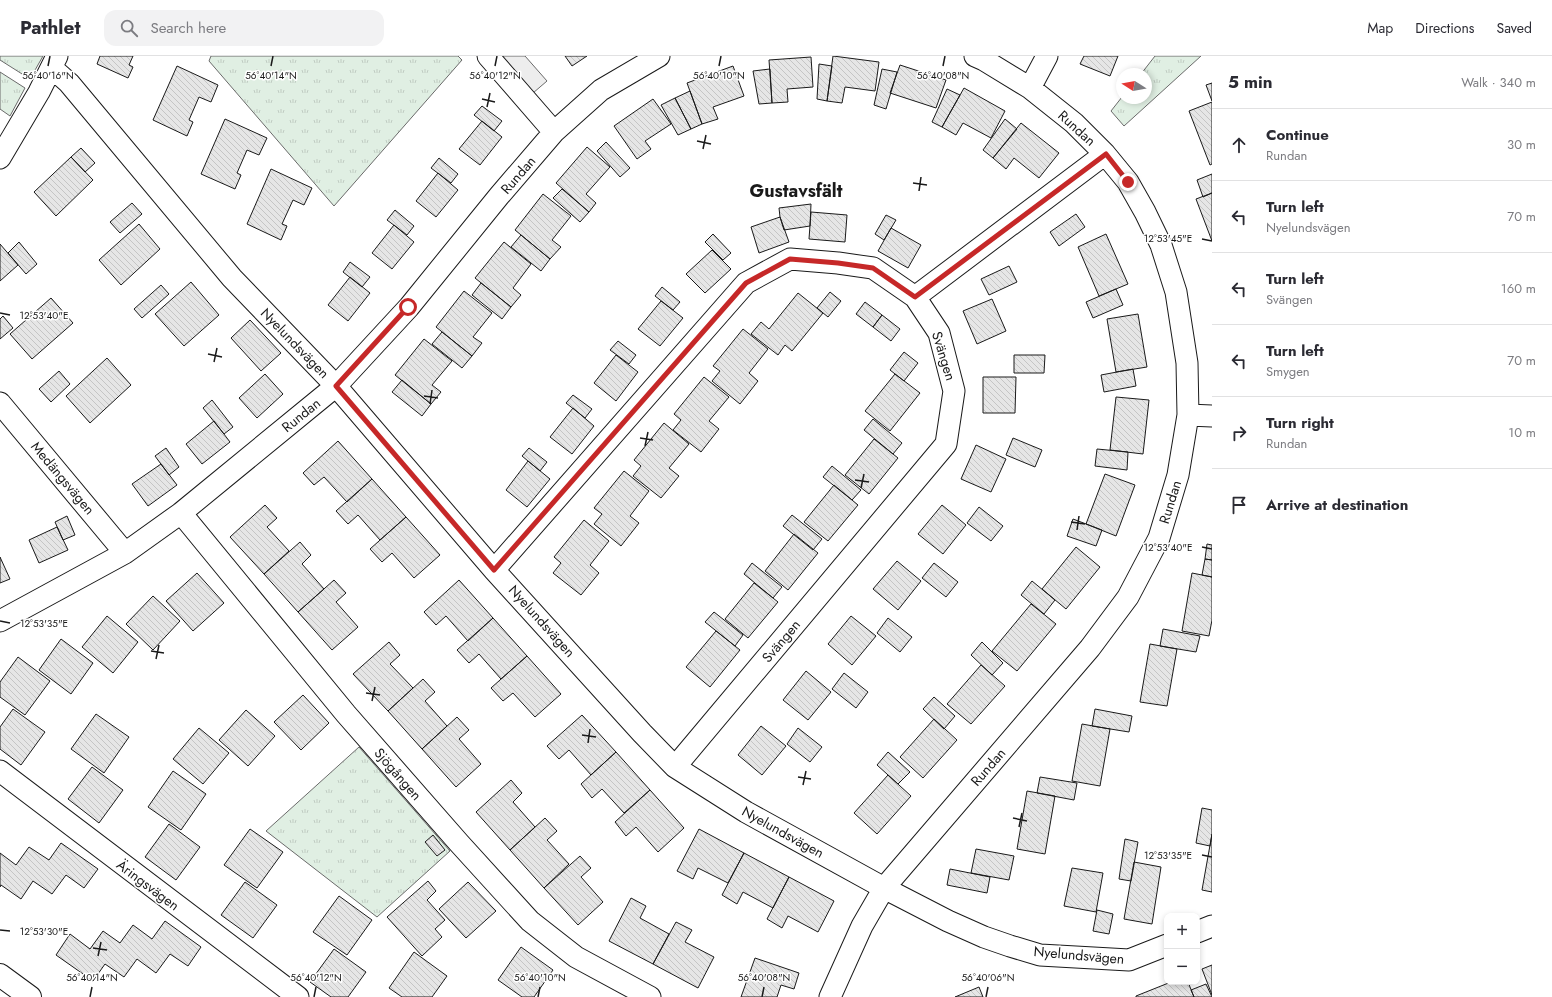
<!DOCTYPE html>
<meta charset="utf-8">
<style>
body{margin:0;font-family:Jost,sans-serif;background:#f2f2f3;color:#2b2b33}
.controls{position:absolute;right:12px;bottom:12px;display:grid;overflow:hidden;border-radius:8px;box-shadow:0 2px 6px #0003}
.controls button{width:36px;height:36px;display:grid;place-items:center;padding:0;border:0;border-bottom:1px solid #e1e1e2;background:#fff;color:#2b2b33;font:20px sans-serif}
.compass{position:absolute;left:1116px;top:12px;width:36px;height:36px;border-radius:50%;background:#fff;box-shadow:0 2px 6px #0003;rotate:281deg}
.stop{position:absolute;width:12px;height:12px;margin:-9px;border:3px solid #c62828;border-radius:50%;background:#fff}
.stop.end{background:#c62828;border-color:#fff;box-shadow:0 1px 4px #0008}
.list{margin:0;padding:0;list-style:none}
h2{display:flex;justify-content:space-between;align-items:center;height:52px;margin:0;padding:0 16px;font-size:17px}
h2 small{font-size:13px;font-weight:400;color:#7c7c81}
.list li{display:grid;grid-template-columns:26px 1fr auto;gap:12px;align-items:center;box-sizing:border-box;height:72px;padding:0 16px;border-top:1px solid #e1e1e2}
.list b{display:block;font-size:15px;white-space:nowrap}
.list p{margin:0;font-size:13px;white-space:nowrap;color:#7c7c81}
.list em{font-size:13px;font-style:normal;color:#7c7c81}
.icon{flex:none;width:22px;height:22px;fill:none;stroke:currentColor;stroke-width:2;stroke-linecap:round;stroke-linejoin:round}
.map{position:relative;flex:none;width:1212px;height:941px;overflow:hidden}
header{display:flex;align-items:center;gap:24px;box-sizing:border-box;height:56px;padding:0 20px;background:#fff;border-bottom:1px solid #e1e1e2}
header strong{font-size:19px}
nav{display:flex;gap:22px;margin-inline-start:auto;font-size:14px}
.search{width:280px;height:36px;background:#f2f2f3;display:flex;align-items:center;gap:10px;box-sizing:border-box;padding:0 14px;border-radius:12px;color:#7c7c81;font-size:15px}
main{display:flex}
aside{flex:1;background:#fff}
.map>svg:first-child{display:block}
.grass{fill:url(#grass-tufts);stroke:#6a6a6a}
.parking{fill:#ededed;stroke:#6a6a6a}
.building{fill:url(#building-back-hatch);stroke:#1a1a1a}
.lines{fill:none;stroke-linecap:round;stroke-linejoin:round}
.minor-casing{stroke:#1a1a1a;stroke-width:23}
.tertiary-casing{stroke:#1a1a1a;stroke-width:24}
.minor{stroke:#fff;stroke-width:21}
.tertiary{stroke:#fff;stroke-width:22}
.route{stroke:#c62828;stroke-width:5}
.ticks{fill:none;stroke:#1a1a1a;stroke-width:1.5}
.labels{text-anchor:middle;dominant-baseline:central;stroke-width:3;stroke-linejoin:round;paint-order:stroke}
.street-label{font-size:14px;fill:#1a1a1a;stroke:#fff}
.district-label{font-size:18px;font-weight:bold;fill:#1a1a1a;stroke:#fff}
.ticks-label{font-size:10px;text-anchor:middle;fill:#1a1a1a;stroke:#fff;stroke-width:3;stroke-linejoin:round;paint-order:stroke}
</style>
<header>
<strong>Pathlet</strong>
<div class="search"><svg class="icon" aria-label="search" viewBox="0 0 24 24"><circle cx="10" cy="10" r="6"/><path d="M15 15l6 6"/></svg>Search here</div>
<nav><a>Map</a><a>Directions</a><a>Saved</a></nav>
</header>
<main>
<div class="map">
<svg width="1212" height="941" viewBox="0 0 1212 941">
<defs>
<pattern id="grass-tufts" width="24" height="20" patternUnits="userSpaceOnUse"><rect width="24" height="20" fill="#e0efe3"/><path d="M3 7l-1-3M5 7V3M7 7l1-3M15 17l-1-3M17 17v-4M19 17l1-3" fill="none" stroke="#c0ccc2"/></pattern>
<pattern id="building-back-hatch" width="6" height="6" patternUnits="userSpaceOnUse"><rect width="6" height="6" fill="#e6e6e6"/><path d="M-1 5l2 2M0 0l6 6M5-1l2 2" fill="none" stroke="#c5c5c5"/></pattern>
</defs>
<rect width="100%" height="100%" fill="#fff"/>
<!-- grass -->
<path class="grass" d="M0 0H43L30 23 0 4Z
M211 0H458L462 4 334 150 209 5Z
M1155 0H1201L1124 70 1111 55 1122 41 1146 42V18H1141Z
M0 16 25 32 10 60 0 53Z
M359 691 450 795 377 861 266 775Z"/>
<!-- parking -->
<path class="parking" d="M501 0H525L547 25 533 37Z"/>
<!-- building -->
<path class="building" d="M100 0H133L129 9 133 11 128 22 97 8Z
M565 0H587L572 10Z
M833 0 879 6 875 35 845 31 842 47 827 45Z
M1084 0H1118L1110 20 1080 8Z
M811 1 813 31 787 33 788 46 772 47 769 4Z
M819 8 832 10 827 45 817 43Z
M900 9 946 24 936 52 890 37Z
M177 10 218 29 211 46 199 41 189 64 193 66 187 80 153 64Z
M733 10 744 40 713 51 718 63 702 68 687 27Z
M770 13 772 47 759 48 753 15Z
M882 13 897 16 886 53 874 49Z
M1212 27V45L1206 29Z
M964 32 1005 55 991 82 963 67 956 79 942 71Z
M947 33 960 39 942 71 932 66Z
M690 35 702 68 691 73 675 42Z
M675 42 691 73 678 79 661 49Z
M653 43 671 68 645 85 651 93 637 103 614 70Z
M1212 46V108L1210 109 1189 55Z
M482 50 502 65 494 75 474 59Z
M225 63 267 82 259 99 247 94 237 117 241 119 235 133 201 118Z
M1005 63 1017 73 993 102 983 94Z
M482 65 502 81 480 109 459 93Z
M1021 67 1059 97 1039 122 1014 102 1006 113 993 102Z
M606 86 630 112 620 121 597 95Z
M587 91 610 111 586 138 596 147 589 156 556 127Z
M81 92 95 107 85 116 71 101Z
M71 101 93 124 56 160 34 136Z
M439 102 458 118 451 127 431 112Z
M271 113 312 132 304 149 293 144 282 168 287 170 281 184 247 168Z
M438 117 458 134 436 161 416 145Z
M1212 118V137L1203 141 1197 124Z
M562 133 589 156 580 166 553 142Z
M1212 137V185L1196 143Z
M543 138 571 160 552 184 561 191 550 203 515 174Z
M132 147 142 158 120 177 110 166Z
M811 148 810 170 784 174 780 161 779 152Z
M395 154 414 170 407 179 387 164Z
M811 156 847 159 845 186 809 183Z
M1076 158 1085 171 1059 190 1050 176Z
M886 159 896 164 884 184 875 178Z
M780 161 789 186 759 197 751 171Z
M139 168 160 193 121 229 99 204Z
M394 169 414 186 392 213 372 197Z
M891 172 921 189 908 212 878 195Z
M713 178 731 197 723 204 705 186Z
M1106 178 1128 228 1099 240 1078 191Z
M521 179 550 203 541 215 511 191Z
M19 186 37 208 26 218 8 197Z
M504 186 531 208 513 232 521 239 511 251 475 222Z
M0 188 18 209 0 225Z
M712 194 731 213 705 237 686 218Z
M350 206 370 221 362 231 343 216Z
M1009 210 1017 226 989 239 981 223Z
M350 221 370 237 348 265 328 249Z
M191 226 219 259 184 290 155 258Z
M481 227 511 251 502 263 472 239Z
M161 229 169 238 142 262 134 253Z
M662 231 680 246 673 254 655 240Z
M1116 233 1123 249 1093 262 1086 246Z
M464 235 492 257 473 281 482 287 472 300 436 271Z
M830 236 841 245 828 261 817 252Z
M798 237 823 257 792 295 785 289 778 299 751 278 761 266 769 273Z
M51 242 73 267 32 303 10 278Z
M992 243 1006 275 977 288 963 255Z
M661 245 683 262 660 290 638 273Z
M865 246 882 259 873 271 856 258Z
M1138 258 1147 311 1116 316 1107 263Z
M882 259 900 273 891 285 873 271Z
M3 260 13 272 0 283V263Z
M250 264 281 297 261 315 231 282Z
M743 273 768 293 749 317 758 325 740 348 712 325 720 315 713 310Z
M442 276 472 300 462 312 432 288Z
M424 283 452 305 432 329 441 336 431 348 395 319Z
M618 285 636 299 629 308 610 294Z
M904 296 918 307 904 325 890 314Z
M616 299 638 316 616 345 594 327Z
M1014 299H1045L1044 317H1014Z
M107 302 131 329 90 367 66 340Z
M1133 313 1136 330 1104 336 1101 319Z
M59 315 70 328 51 346 39 333Z
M265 318 283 338 257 362 239 342Z
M895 318 920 337 890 375 865 355Z
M704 321 729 341 709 365 719 373 701 396 673 374 681 364 674 358Z
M983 321H1016L1015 357H983Z
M402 324 431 348 422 360 392 336Z
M573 339 592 353 585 362 566 347Z
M1116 341 1149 344 1143 398 1110 394Z
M212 344 233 371 224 378 203 352Z
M573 352 594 370 572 398 550 381Z
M873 363 902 387 893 398 864 374Z
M214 365 230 386 202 408 186 388Z
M664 367 689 388 669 412 679 420 661 442 633 420 641 410 634 404Z
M1013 382 1042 394 1035 411 1006 399Z
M874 383 898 402 869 438 845 419Z
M338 385 372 423 347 446 324 421 314 429 303 417Z
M976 389 1006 403 991 436 961 423Z
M166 392 179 411 169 419 155 400Z
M529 392 547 406 540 415 522 400Z
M1097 393 1128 396 1127 414 1095 410Z
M528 405 550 423 527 451 506 434Z
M161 408 177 429 148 450 132 428Z
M832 410 861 434 852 444 823 421Z
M624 415 649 435 630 460 639 467 621 490 594 468 602 458 594 452Z
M1105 418 1135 429 1116 480 1086 468Z
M372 423 406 461 380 484 358 459 348 468 336 455Z
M834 429 858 449 828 485 804 466Z
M265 449 277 462 267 471 289 495 264 518 230 481Z
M942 449 966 469 943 498 918 478Z
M979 451 1003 470 991 485 967 467Z
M792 459 822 483 813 494 783 470Z
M67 460 75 479 63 484 55 466Z
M406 461 440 499 414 522 392 497 382 506 370 493Z
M1073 463 1102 474 1096 490 1067 480Z
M584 464 609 485 590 509 599 517 581 539 553 517 561 507 554 501Z
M57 471 68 494 39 507 29 484Z
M794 478 818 497 788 534 765 515Z
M300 486 311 499 302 508 324 533 298 556 264 518Z
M1207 488 1212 489V504L1205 503Z
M1076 491 1100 511 1066 553 1042 533Z
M0 501 10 523 0 527Z
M1205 503 1212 504V521L1202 519Z
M897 505 921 525 898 554 873 533Z
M752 507 782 531 773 542 744 518Z
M934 507 958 526 946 541 922 522Z
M197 517 224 547 193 575 166 545Z
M1192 517 1212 521V564L1209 580 1182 575Z
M334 524 346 537 336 546 358 571 332 594 298 556Z
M459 524 493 562 468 585 446 560 436 569 424 556Z
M1032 525 1055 544 1044 558 1021 539Z
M754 527 778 546 748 582 725 563Z
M153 540 180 565 153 594 126 568Z
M1031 548 1056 568 1017 615 992 595Z
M714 556 743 579 735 590 705 566Z
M107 560 138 586 113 617 82 591Z
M851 560 876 580 852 609 828 588Z
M493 562 527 600 501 623 479 598 469 607 457 594Z
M888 562 912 581 900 596 877 577Z
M1163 573 1200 580 1196 596 1160 590Z
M716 575 740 594 710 631 686 611Z
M61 583 93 607 71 638 39 614Z
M389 586 400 599 390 608 413 632 388 655 353 618Z
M982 586 1003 607 992 619 971 599Z
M1150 588 1177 593 1167 650 1140 646Z
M527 600 561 638 535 661 513 637 503 645 491 632Z
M18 601 50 625 25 659 0 641V626Z
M981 609 1005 630 971 668 947 648Z
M806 615 831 636 808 664 783 644Z
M844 617 868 636 856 652 832 633Z
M423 623 435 636 425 645 447 670 422 693 388 655Z
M303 639 329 667 301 694 274 666Z
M934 641 955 660 944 673 923 653Z
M13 653 45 676 21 709 0 693V671Z
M1095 653 1132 660 1129 676 1092 670Z
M246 654 275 680 248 710 219 684Z
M96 658 129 681 104 717 71 693Z
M582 659 616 696 591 719 569 694 559 703 547 690Z
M457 661 469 674 459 683 481 708 456 731 422 693Z
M934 663 957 684 923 722 900 701Z
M1082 668 1110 673 1100 730 1072 725Z
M761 670 786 690 762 719 738 699Z
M199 672 229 697 203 728 173 703Z
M798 672 822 691 810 706 787 688Z
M616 696 650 734 624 757 602 733 592 742 581 728Z
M888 696 910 716 898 728 877 709Z
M92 711 123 734 99 767 68 743Z
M173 715 206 738 181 774 148 751Z
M888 719 911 740 877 778 854 757Z
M1040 721 1077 727 1074 744 1037 737Z
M511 724 522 737 513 746 535 771 510 794 476 756Z
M650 734 684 772 658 796 636 771 626 780 615 766Z
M1027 735 1055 740 1045 798 1017 793Z
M1202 752 1212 754V778L1210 790 1196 787Z
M545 762 557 775 547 784 569 808 544 832 510 794Z
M169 768 200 791 176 824 145 801Z
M250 773 283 796 257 832 224 809Z
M699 773 744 797 728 827 698 812 693 823 677 815Z
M1212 778V836L1202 834Z
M433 779 445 794 437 800 425 786Z
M1125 783 1138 786 1131 825 1119 823Z
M61 787 98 813 84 832 66 819 52 838 33 825 21 843 1 829 0 831V797L16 809 29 791 49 804Z
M976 793 1014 800 1009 824 971 817Z
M744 797 789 821 773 852 743 836 737 848 722 839Z
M580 800 591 812 581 821 603 846 578 869 544 832Z
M1134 806 1161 811 1152 868 1124 863Z
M1072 812 1103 817 1096 856 1064 850Z
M950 813 990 821 987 837 947 829Z
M789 821 834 845 818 876 788 860 782 872 767 863Z
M428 825 436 835 427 844 445 864 435 873 442 881 422 900 387 861Z
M245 826 277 849 253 882 221 859Z
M468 826 496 855 466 882 439 853Z
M339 840 372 864 347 899 313 876Z
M631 842 646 850 640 862 669 878 653 908 609 885Z
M1097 854 1113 858 1109 878 1093 875Z
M165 865 201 891 188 910 170 898 156 917 137 903 124 921 105 908 93 925 56 899 70 878 90 893 103 875 120 887 133 869 152 883Z
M676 866 692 874 685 886 714 901 698 932 653 908Z
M521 891 553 914 534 941H522L498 924Z
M334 893 366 916 348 941H331L310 926Z
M414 896 447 920 432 941H402L389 932Z
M755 902 799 917 794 933 781 929 777 941H741Z
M1212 909V939L1202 913Z
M1171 926H1188L1194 941H1136V940Z
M1206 928 1212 941H1194L1191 934Z
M979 931 983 941H955Z"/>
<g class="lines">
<!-- minor casing -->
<g class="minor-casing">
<path id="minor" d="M488 0 554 76
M52 12 69 27 232 222 336 330 494 514 642 677 675 711 746 756 884 832 948 865 984 881 1010 890 1040 899 1129 904 1167 889
M1030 32 1047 0
M0 102 39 36 57 0
M915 241 1105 98
M0 347 125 497
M1188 359 1212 360
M181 457 346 658 459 787 530 865 576 901 650 941
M494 514 746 227 790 203 838 207 873 212 915 241 939 277 954 335 946 388 675 711
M0 565 125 497 181 457 336 330 409 251 499 140 554 76 601 34 659 0
M0 715 298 941
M1197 876 1212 870
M830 941 862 870 884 832 1090 592 1128 541 1159 482 1178 419 1188 359 1187 307 1176 236 1161 189 1145 156 1128 126 1105 98 1074 67 1030 32 984 4 975 0"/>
</g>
<!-- tertiary casing -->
<g class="tertiary-casing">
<path id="tertiary" d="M0 919 30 941"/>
</g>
<!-- minor -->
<use href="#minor" class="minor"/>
<!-- tertiary -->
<use href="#tertiary" class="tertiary"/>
</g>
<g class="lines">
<!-- route -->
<path class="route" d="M408 251 336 330 494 514 746 227 790 203 838 207 873 212 915 241 1106 98 1128 126"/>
</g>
<!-- ticks -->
<path class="ticks" d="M48 10 50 0M271 10 273 0M495 10 497 0M719 10 721 0M943 10 945 0M482 43 495 46M487 51 490 37M697 85 711 88M703 93 706 79M913 127 927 129M919 135 921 121M1202 183 1212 185M0 257 10 259M208 298 222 301M214 306 217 292M424 340 438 342M430 348 432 334M640 382 653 384M645 390 648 376M855 424 869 426M861 432 864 418M1071 466 1085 468M1077 474 1079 460M1202 491 1212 493M0 565 10 567M151 595 164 597M156 603 159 589M366 637 380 639M372 645 375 631M582 679 596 681M588 687 590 673M798 721 811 723M803 729 806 715M1013 762 1027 765M1019 771 1022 757M1202 799 1212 801M0 874 10 875M93 892 107 894M98 900 101 886M90 941 92 931M314 941 316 931M538 941 540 931M762 941 764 931M986 941 988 931"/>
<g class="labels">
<!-- street labels -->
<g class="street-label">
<text transform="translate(1077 72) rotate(42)">Rundan</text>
<text transform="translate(518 119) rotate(-49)">Rundan</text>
<text transform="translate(295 287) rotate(46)">Nyelundsvägen</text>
<text transform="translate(944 300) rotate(73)">Svängen</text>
<text transform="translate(301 359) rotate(-39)">Rundan</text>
<text transform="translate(63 422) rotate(50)">Medängsvägen</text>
<text transform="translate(1170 446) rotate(-73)">Rundan</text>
<text transform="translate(542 565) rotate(48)">Nyelundsvägen</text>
<text transform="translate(781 585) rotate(-50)">Svängen</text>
<text transform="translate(988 711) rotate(-49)">Rundan</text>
<text transform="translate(398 718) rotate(49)">Sjögången</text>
<text transform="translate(783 776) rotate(29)">Nyelundsvägen</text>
<text transform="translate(148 829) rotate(37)">Äringsvägen</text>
<text transform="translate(1079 899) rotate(5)">Nyelundsvägen</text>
</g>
<!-- district labels -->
<g class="district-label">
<text x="796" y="135">Gustavsfält</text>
</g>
</g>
<g class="ticks-label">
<text x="48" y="23">56°40'16"N</text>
<text x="271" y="23">56°40'14"N</text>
<text x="495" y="23">56°40'12"N</text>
<text x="719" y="23">56°40'10"N</text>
<text x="943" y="23">56°40'08"N</text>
<text x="1168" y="186">12°53'45"E</text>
<text x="44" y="263">12°53'40"E</text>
<text x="1168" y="495">12°53'40"E</text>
<text x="44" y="571">12°53'35"E</text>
<text x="1168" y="803">12°53'35"E</text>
<text x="44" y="879">12°53'30"E</text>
<text x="92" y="925">56°40'14"N</text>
<text x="316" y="925">56°40'12"N</text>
<text x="540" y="925">56°40'10"N</text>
<text x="764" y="925">56°40'08"N</text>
<text x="988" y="925">56°40'06"N</text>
</g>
</svg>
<div class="controls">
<button>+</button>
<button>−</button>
</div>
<svg class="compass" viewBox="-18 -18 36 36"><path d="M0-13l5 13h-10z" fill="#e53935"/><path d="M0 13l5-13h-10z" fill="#7c7c81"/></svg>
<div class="stop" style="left:408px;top:251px"></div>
<div class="stop end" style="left:1128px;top:126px"></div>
</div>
<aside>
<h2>5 min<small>Walk · 340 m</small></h2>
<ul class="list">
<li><svg class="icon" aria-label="ahead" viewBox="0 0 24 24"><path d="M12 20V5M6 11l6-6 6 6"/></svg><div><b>Continue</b><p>Rundan</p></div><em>30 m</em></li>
<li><svg class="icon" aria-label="left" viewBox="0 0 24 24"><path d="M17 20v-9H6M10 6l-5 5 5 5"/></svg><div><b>Turn left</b><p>Nyelundsvägen</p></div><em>70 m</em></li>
<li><svg class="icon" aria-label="left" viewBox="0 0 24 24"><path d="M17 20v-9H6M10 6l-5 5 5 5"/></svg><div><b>Turn left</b><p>Svängen</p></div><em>160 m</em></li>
<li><svg class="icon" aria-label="left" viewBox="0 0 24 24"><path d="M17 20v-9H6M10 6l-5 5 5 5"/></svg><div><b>Turn left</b><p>Smygen</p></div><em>70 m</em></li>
<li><svg class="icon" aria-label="right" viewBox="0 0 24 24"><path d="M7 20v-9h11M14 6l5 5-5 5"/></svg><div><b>Turn right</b><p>Rundan</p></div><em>10 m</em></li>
<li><svg class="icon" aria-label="arrive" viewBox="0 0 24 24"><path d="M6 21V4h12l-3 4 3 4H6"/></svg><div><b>Arrive at destination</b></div></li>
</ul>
</aside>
</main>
